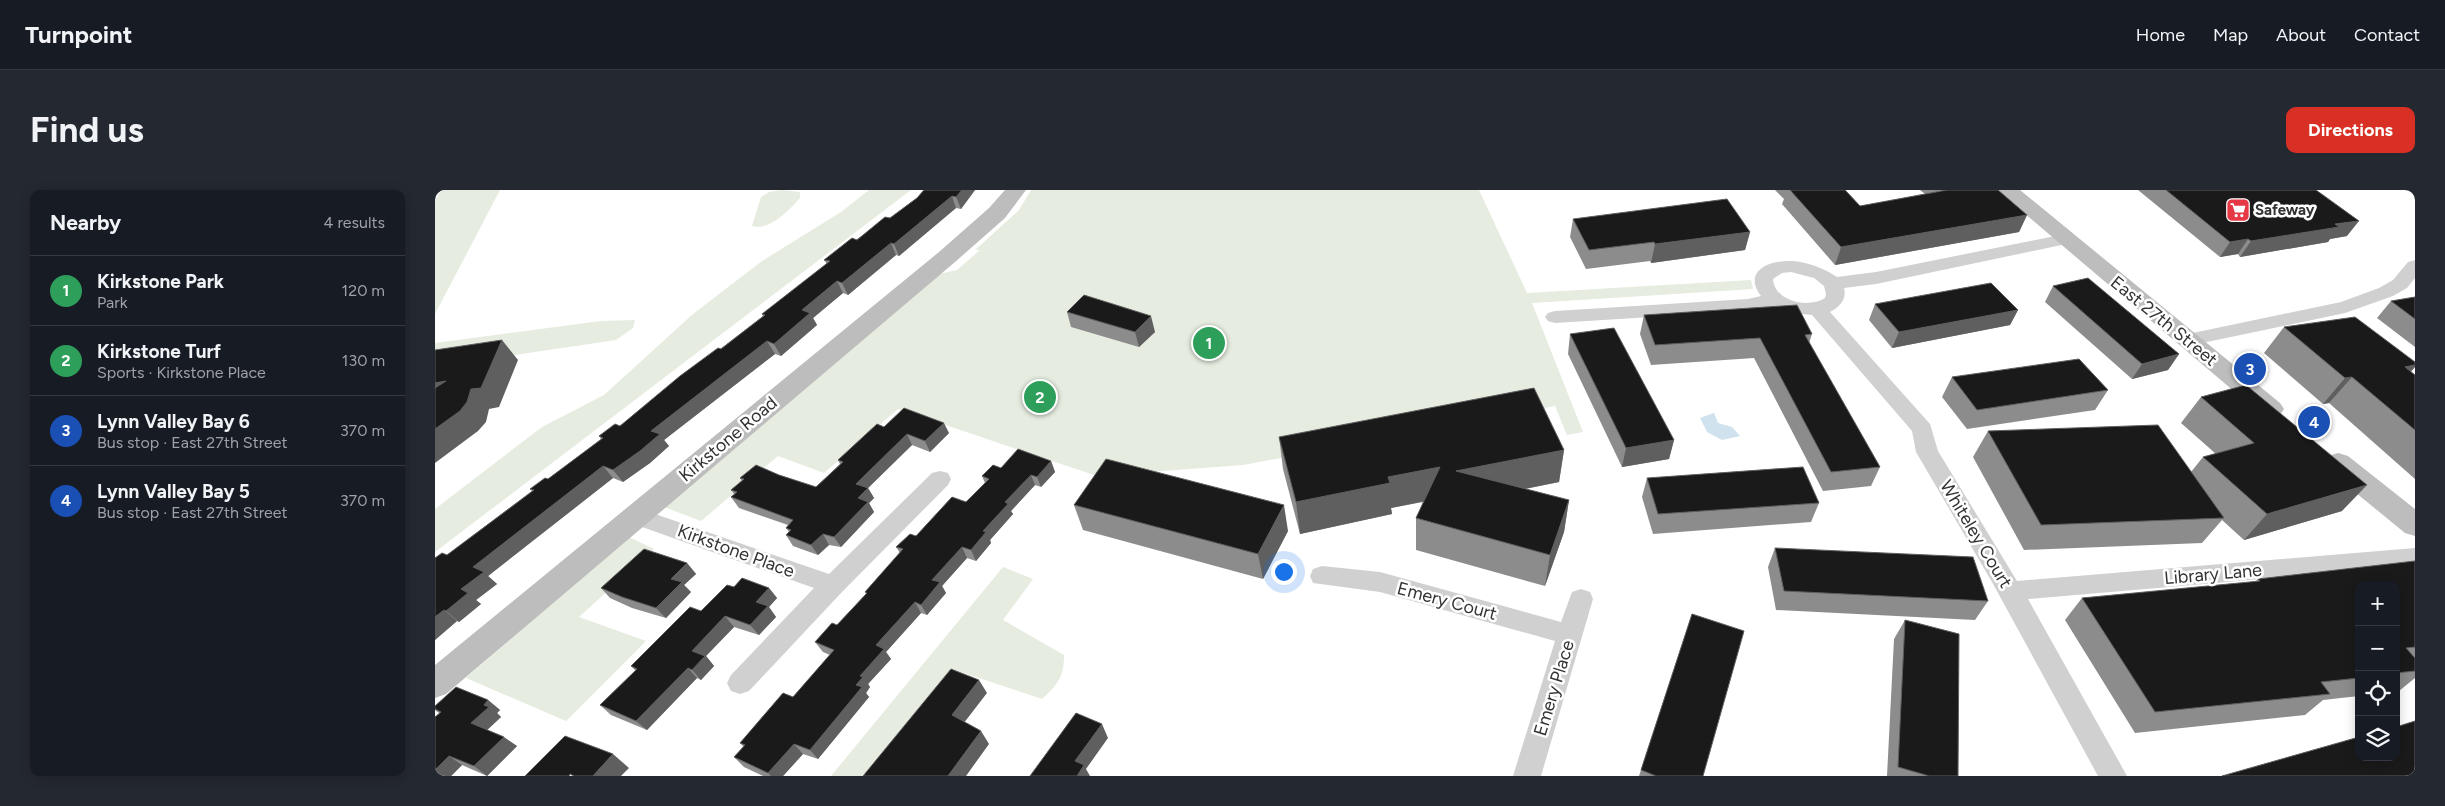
<!DOCTYPE html>
<meta charset="utf-8">
<style>
body{margin:0;font-family:Figtree,sans-serif;background:#242831;color:#f1f3f6}
.controls{position:absolute;right:15px;bottom:15px;display:grid;overflow:hidden;border-radius:10px;box-shadow:0 2px 12px #0003}
.controls button{width:45px;height:45px;display:grid;place-items:center;padding:0;border:0;border-bottom:1px solid #363941;background:#171b24;color:#f1f3f6;font:25px sans-serif}
.you{position:absolute;left:848px;top:381px;width:18px;height:18px;margin:-12px;border:4px solid #fff;border-radius:50%;background:#1a73e8;box-shadow:0 0 0 8px #1a73e833}
.badge{display:grid;place-items:center;width:32px;height:32px;border-radius:50%;background:#d93025;color:#fff;font-size:16px;font-weight:700}
.pin{position:absolute;translate:-50% -50%;border:2px solid #fff;box-shadow:0 1px 5px #0006}
.list{margin:0;padding:0;list-style:none}
h2{display:flex;justify-content:space-between;align-items:center;height:65px;margin:0;padding:0 20px;font-size:21px}
h2 small{font-size:16px;font-weight:400;color:#9ea1a6}
.list li{display:grid;grid-template-columns:32px 1fr auto;gap:15px;align-items:center;box-sizing:border-box;height:70px;padding:0 20px;border-top:1px solid #363941}
.list b{display:block;font-size:19px;white-space:nowrap}
.list p{margin:0;font-size:16px;white-space:nowrap;color:#9ea1a6}
.list em{font-size:16px;font-style:normal;color:#9ea1a6}
.icon{flex:none;width:28px;height:28px;fill:none;stroke:currentColor;stroke-width:2;stroke-linecap:round;stroke-linejoin:round}
.map{position:relative;flex:none;width:1980px;height:586px;overflow:hidden;border-radius:10px}
header{display:flex;align-items:center;gap:30px;box-sizing:border-box;height:70px;padding:0 25px;background:#171b24;border-bottom:1px solid #363941}
header strong{font-size:24px}
nav{display:flex;gap:28px;margin-inline-start:auto;font-size:18px}
.intro{display:flex;align-items:center;justify-content:space-between;box-sizing:border-box;height:120px;padding:0 30px}
h1{margin:0;font-size:35px}
.button{padding:12px 22px;border-radius:10px;background:#d93025;color:#fff;font-size:18px;font-weight:700}
main{display:flex;gap:30px;padding:0 30px}
aside{flex:1;background:#171b24;border-radius:10px;box-shadow:0 2px 12px #0003}
.map>svg:first-child{display:block}
.green{fill:#e6ecdf}
.water{fill:#cfe2ee}
.lines{fill:none;stroke-linecap:round;stroke-linejoin:round}
.street{fill:#d0d0d0;fill-rule:evenodd}
.secondary{fill:#bdbdbd;fill-rule:evenodd}
.wall{fill:#8c8c8c}
.shaded-wall{fill:#5f5f5f}
.building{fill:#1a1a1a;stroke:#5f5f5f}
.labels{text-anchor:middle;dominant-baseline:central;stroke-width:5;stroke-linejoin:round;paint-order:stroke}
.far-poi-label{font-size:15px;font-weight:bold;fill:#333;stroke:#fff;text-anchor:start}
.street-label{font-size:18px;fill:#333;stroke:#fff}
</style>
<header>
<strong>Turnpoint</strong>
<nav><a>Home</a><a>Map</a><a>About</a><a>Contact</a></nav>
</header>
<div class="intro"><h1>Find us</h1><a class="button">Directions</a></div>
<main>
<aside>
<h2>Nearby<small>4 results</small></h2>
<ul class="list">
<li><span class="badge" style="background:#2e9e5b">1</span><div><b>Kirkstone Park</b><p>Park</p></div><em>120 m</em></li>
<li><span class="badge" style="background:#2e9e5b">2</span><div><b>Kirkstone Turf</b><p>Sports · Kirkstone Place</p></div><em>130 m</em></li>
<li><span class="badge" style="background:#1a4fb4">3</span><div><b>Lynn Valley Bay 6</b><p>Bus stop · East 27th Street</p></div><em>370 m</em></li>
<li><span class="badge" style="background:#1a4fb4">4</span><div><b>Lynn Valley Bay 5</b><p>Bus stop · East 27th Street</p></div><em>370 m</em></li>
</ul>
</aside>
<div class="map">
<svg width="1980" height="586" viewBox="0 0 1980 586">
<rect width="100%" height="100%" fill="#fff"/>
<!-- green -->
<path class="green" d="M6 0H65L0 124V11Z
M347 0 365 2V8C354 20 335 41 317 36L326 7 334 2Z
M434 0H476L0 362V319L107 237 169 205 258 124 327 71 406 22Z
M596 0H1044L1092 103 1316 90 1318 99 1097 113 1148 242 1132 245 1120 216 808 275 662 286 463 219 389 283 343 266 266 331 229 317 504 84 522 80 545 60H540L584 20Z
M200 130 198 138 181 150 0 177V153L166 131Z
M194 347 219 359 144 427 211 451 131 531 31 488Z
M568 377 598 389 568 430 629 465C629 487 623 494 607 509L517 479 427 586H396Z"/>
<!-- water -->
<path class="water" d="M1279 223 1283 233 1297 237 1305 246 1287 250 1272 242 1265 228Z"/>
<g class="lines">
<!-- street -->
<path class="street" d="M1630 44 1636 45 1639 49 1636 53 1441 94 1409 98C1412 109 1405 117 1395 122L1495 234 1503 261 1582 391 1980 358V376L1593 409 1692 586H1663L1557 392 1481 262 1477 241 1377 125 1356 123 1335 116 1313 121 1120 133 1113 131 1110 127 1113 123 1120 121 1313 109 1326 106C1307 81 1335 70 1357 71 1373 72 1388 78 1402 87L1441 82ZM1356 82 1379 88 1389 96 1391 104 1390 108C1373 119 1339 111 1338 89L1347 83Z
M1980 70V88L1972 98 1958 106 1910 123 1753 156 1746 155 1743 150 1746 145 1753 144 1906 112 1944 98 1958 90 1973 72Z
M505 281 513 283 516 289 513 295 407 402 314 501 305 504 296 501 292 493 296 485 379 398 207 337 197 329 193 323 197 317C209 313 214 317 223 325L394 384 497 283Z
M887 376 945 382 1126 432 1137 402 1146 399 1155 402 1158 409 1106 586H1078L1120 451 945 402 878 393 875 386 878 379Z"/>
<!-- secondary -->
<path class="secondary" d="M570 0H591L570 28 520 72 11 504 0 508V475L504 62 554 18Z
M1562 0H1585L1845 213 1849 219 1845 225 1836 228 1827 225Z
M1903 263 1913 266 1980 319V346L1970 343 1893 280 1889 273 1893 266Z"/>
</g>
<!-- wall -->
<path class="wall" d="M489 0H540L526 19 521 18 464 66 461 65 413 105 408 103 378 128 382 135 346 166 340 164 229 250 234 256 215 273 188 292 178 288 53 386 62 394 41 410 46 414 24 432 22 431 0 450 12 365 97 301 95 299 113 289 166 249 164 246 185 236 328 126 327 124 392 74 389 70 455 28 482 8Z
M1340 0H1410L1425 16 1490 4 1485 0H1563L1592 25 1584 42 1400 75 1347 14 1349 9Z
M1703 0H1881L1912 46 1895 49 1893 52 1805 67 1803 64 1785 67Z
M1138 29 1315 42 1310 60 1216 73 1215 71 1151 79 1135 47Z
M1618 96 1744 164 1733 180 1697 189 1610 112Z
M1980 107V157L1942 128 1956 111Z
M1440 114 1583 120 1575 135 1457 158 1434 130Z
M632 122 720 142 704 157 636 137Z
M1209 125 1377 144 1374 153 1445 277 1436 296 1388 301 1319 168 1216 175 1205 144Z
M1849 137 1980 172V177L1976 182 1980 185V289L1894 213 1888 214 1829 163Z
M1135 144 1239 250 1234 269 1187 277 1133 164Z
M1517 187 1673 200 1660 220 1532 239 1507 207Z
M1766 207 1907 321 1809 350 1787 330 1767 353 1589 360 1538 267 1553 241 1756 282 1768 267 1781 264 1746 233Z
M449 237 514 243 495 262 477 255 433 298 439 308 434 313 439 322 406 357 394 355 383 365 358 356 351 345 354 342 351 338 353 335 304 318 296 307 300 305 296 300 307 291 305 288 344 285 381 297 405 274 403 270Z
M844 247 1129 260 1124 292 1090 299 1134 310 1129 342 1110 396 981 360V328L988 312 956 318 957 324 865 344 848 279Z
M616 271 620 282 606 297 600 295 576 321 578 324 555 350 556 353 541 371 532 368 507 396 511 403 492 425 486 423 451 462 456 469 433 494 435 497 431 503 434 507 383 569 368 564 348 586H328L309 577 299 567 309 557 305 553 358 507 395 465 388 462 380 452 402 435 431 404 430 402 465 363 461 357 481 346 531 312 550 293 547 286 566 278Z
M1212 288 1384 313 1376 332 1218 344 1207 307Z
M639 315 853 341 828 389 648 340Z
M1340 358 1553 411 1540 430 1341 420 1333 377Z
M1980 371V488L1964 501H1961V395H1924V506L1888 510 1870 525 1700 543 1630 430 1647 408 1820 392 1823 389Z
M252 373 261 384 249 395 256 402 231 428 197 418 175 408 166 398Z
M299 397 334 398 342 408 334 417 341 427 324 445 299 437 271 466 279 476 266 490 262 488 212 540 176 525 165 515 201 481 196 476 266 421Z
M1257 424 1268 586H1204Z
M1470 430 1523 586H1452L1459 449Z
M53 510 65 520 62 523 66 527 52 540 82 556 52 586 27 575 16 586 4 523 0 520V516Z"/>
<!-- shaded-wall -->
<path class="shaded-wall" d="M527 0H540L526 19 521 7Z
M517 6 521 18 464 66 459 54Z
M1592 25 1584 42 1400 75 1406 57Z
M1924 31 1912 46 1895 49 1893 52 1805 67 1816 51 1900 34Z
M1315 42 1310 60 1216 73 1220 54Z
M1813 49 1803 64 1785 67 1795 52Z
M456 53 461 65 413 105 407 93Z
M402 91 408 103 378 128 382 135 346 166 339 154 367 120Z
M1583 120 1575 135 1457 158 1464 142Z
M716 126 720 142 704 157 700 142Z
M67 150 83 170 64 217 54 219 51 232 43 241 0 273V239L36 199Z
M332 151 340 164 229 250 234 256 215 273 188 292 178 280 216 241Z
M1744 164 1733 180 1697 189 1707 174Z
M1980 175V177L1958 200 1970 177Z
M1917 187 1894 213 1888 214 1910 188Z
M11 191 0 215V193Z
M509 233 514 243 495 262 490 251Z
M472 244 477 255 433 298 439 308 434 313 439 322 406 357 399 347 423 308 421 294Z
M1239 250 1234 269 1187 277 1191 258Z
M1129 260 1124 292 1020 313 1021 281Z
M616 271 620 282 606 297 602 287Z
M168 276 178 288 53 386 62 394 41 410 46 414 24 432 11 421 26 399 38 377Z
M1005 277V308L956 318 957 324 865 344 861 312 953 287Z
M596 285 600 295 576 321 578 324 555 350 556 353 541 371 536 360 548 341 570 312Z
M1932 295 1907 321 1809 350 1832 324Z
M1134 310 1129 342 1110 396 1115 365Z
M849 315 853 341 828 389 823 364Z
M388 344 394 355 383 365 376 355Z
M527 357 532 368 507 396 511 403 492 425 486 415 497 390Z
M252 373 261 384 249 395 256 402 231 428 221 418 236 389Z
M334 398 342 408 334 417 341 427 324 445 315 435 321 412Z
M480 412 486 423 451 462 456 469 433 494 435 497 431 503 434 507 383 569 375 560 421 495 425 486 441 455Z
M9 420 22 431 0 450V427Z
M290 426 299 437 271 466 279 476 266 490 257 480V461Z
M253 478 262 488 212 540 201 531Z
M544 490 552 503 525 538 517 525Z
M53 510 65 520 62 523 66 527 49 543 36 533 49 515Z
M667 534 673 548 651 579 655 586H642L640 571Z
M546 541 554 554 531 586H513Z
M69 547 82 556 52 586 39 576Z
M359 554 368 564 348 586H336L333 583Z
M178 564 194 578 186 586H158Z
M14 566 27 575 16 586H0V580Z"/>
<!-- building -->
<path class="building" d="M489 0H527L521 7 517 6 459 54 456 53 407 93 402 91 367 120 375 123 339 154 332 151 216 241 225 244 205 261 178 280 168 276 38 377 49 382 26 399 33 403 11 421 9 420 0 427V368L7 363 12 365 99 300 95 299 110 288 113 289 168 248 164 246 180 234 185 236 245 186 283 158 286 159 330 125 327 124 395 71 389 70 417 48 422 50 450 27 455 28 482 8Z
M1355 0H1410L1425 16 1512 0H1563L1592 25 1406 57Z
M1731 0H1881L1924 31 1900 34 1904 37 1816 51 1813 49 1795 52Z
M1292 9 1315 42 1220 54 1219 52 1154 60 1138 29Z
M1653 88 1744 164 1707 174 1618 96Z
M1556 93 1583 120 1464 142 1440 114Z
M649 105 716 126 700 142 632 122Z
M1980 107V129L1956 111Z
M1362 115 1377 144 1370 145 1445 277 1396 282 1325 148 1220 155 1209 125Z
M1920 127 1980 172V175L1970 177 1980 185V240L1917 187 1910 188 1849 137Z
M1179 138 1239 250 1191 258 1135 144Z
M67 150 46 198 36 199 32 212 25 221 0 239V198L11 191 0 193V160Z
M1644 169 1673 200 1542 220 1517 187Z
M1811 195 1932 295 1832 324 1768 267 1819 253 1766 207Z
M1099 198 1129 260 1021 281 1134 310 1115 365 981 328 1005 277 953 287 955 293 861 312 844 247Z
M469 218 509 233 490 251 472 244 421 294 433 298 423 308 433 312 399 347 388 344 376 355 351 345 356 340 351 338 358 330 296 307 302 302 296 300 309 289 305 288 321 275 344 285 381 297 408 272 403 270 442 234 449 237Z
M1723 235 1789 328 1606 335 1553 241Z
M583 259 616 271 602 287 596 285 570 312 573 314 548 341 551 342 536 360 527 357 497 390 505 392 486 415 480 412 441 455 449 459 425 486 428 487 421 495 427 497 375 560 359 554 333 583 299 567 310 555 305 553 348 503 358 507 399 460 380 452 397 433 402 435 432 403 430 402 468 359 461 357 475 344 481 346 517 307 531 312 554 289 547 286 558 275 566 278Z
M671 269 849 315 823 364 639 315Z
M1368 277 1384 313 1223 324 1212 288Z
M1340 358 1538 367 1553 411 1349 401Z
M209 359 252 373 236 389 247 392 221 418 187 407 166 398Z
M1980 371V457L1971 458 1980 468V481L1961 483V395H1924V488L1886 492 1895 504 1720 522 1647 408 1825 391 1823 389Z
M307 388 334 398 321 412 333 416 315 435 290 426 257 461 270 466 257 480 253 478 201 531 165 515 202 479 196 476 255 417 266 421 292 395 299 397Z
M1257 424 1309 441 1268 586H1221L1206 580Z
M1470 430 1524 444 1523 586H1494L1463 577Z
M516 479 544 490 517 525 546 541 513 586H428Z
M21 497 53 510 49 515 54 517 36 533 69 547 39 576 14 566 0 580V527L6 522 0 519V516Z
M641 523 667 534 640 571 649 575 642 586H595Z
M1980 531V586H1787L1924 547V567H1961V537Z
M130 546 178 564 158 586H139L135 584 134 586H90Z"/>
<!-- icons -->
<defs>
<g id="supermarket-square" transform="scale(1.25)"><rect x="-9" y="-9" width="18" height="18" rx="4" fill="#e63946" stroke="#fff"/><path d="M-6-5.5h2.5l.6 2H6L4.5 2H-2.5L-4.4-4H-6ZM-1.5 3.2a1.3 1.3 0 1 0 .1 0ZM3 3.2a1.3 1.3 0 1 0 .1 0Z" fill="#fff"/></g>
</defs>
<g fill-rule="evenodd">
<use href="#supermarket-square" x="1803" y="20"/>
</g>
<g class="labels">
<!-- far-poi labels -->
<g class="far-poi-label">
<text x="1820" y="20">Safeway</text>
</g>
<!-- street labels -->
<g class="street-label">
<text transform="translate(1729 131) rotate(39)">East 27th Street</text>
<text transform="translate(293 249) rotate(-40)">Kirkstone Road</text>
<text transform="translate(1541 344) rotate(59)">Whiteley Court</text>
<text transform="translate(301 361) rotate(20)">Kirkstone Place</text>
<text transform="translate(1778 384) rotate(-5)">Library Lane</text>
<text transform="translate(1012 411) rotate(15)">Emery Court</text>
<text transform="translate(1119 498) rotate(-73)">Emery Place</text>
</g>
</g>
</svg>
<div class="controls">
<button>+</button>
<button>−</button>
<button><svg class="icon" aria-label="locate" viewBox="0 0 24 24"><circle cx="12" cy="12" r="6"/><path d="M12 2v4M12 18v4M2 12h4M18 12h4"/></svg></button>
<button><svg class="icon" aria-label="layers" viewBox="0 0 24 24"><path d="M12 4l9 5-9 5-9-5zM3 14l9 5 9-5"/></svg></button>
</div>
<div class="you"></div>
<div class="pin badge" style="left:774px;top:153px;background:#2e9e5b">1</div>
<div class="pin badge" style="left:605px;top:207px;background:#2e9e5b">2</div>
<div class="pin badge" style="left:1815px;top:179px;background:#1a4fb4">3</div>
<div class="pin badge" style="left:1879px;top:232px;background:#1a4fb4">4</div>
</div>
</main>
